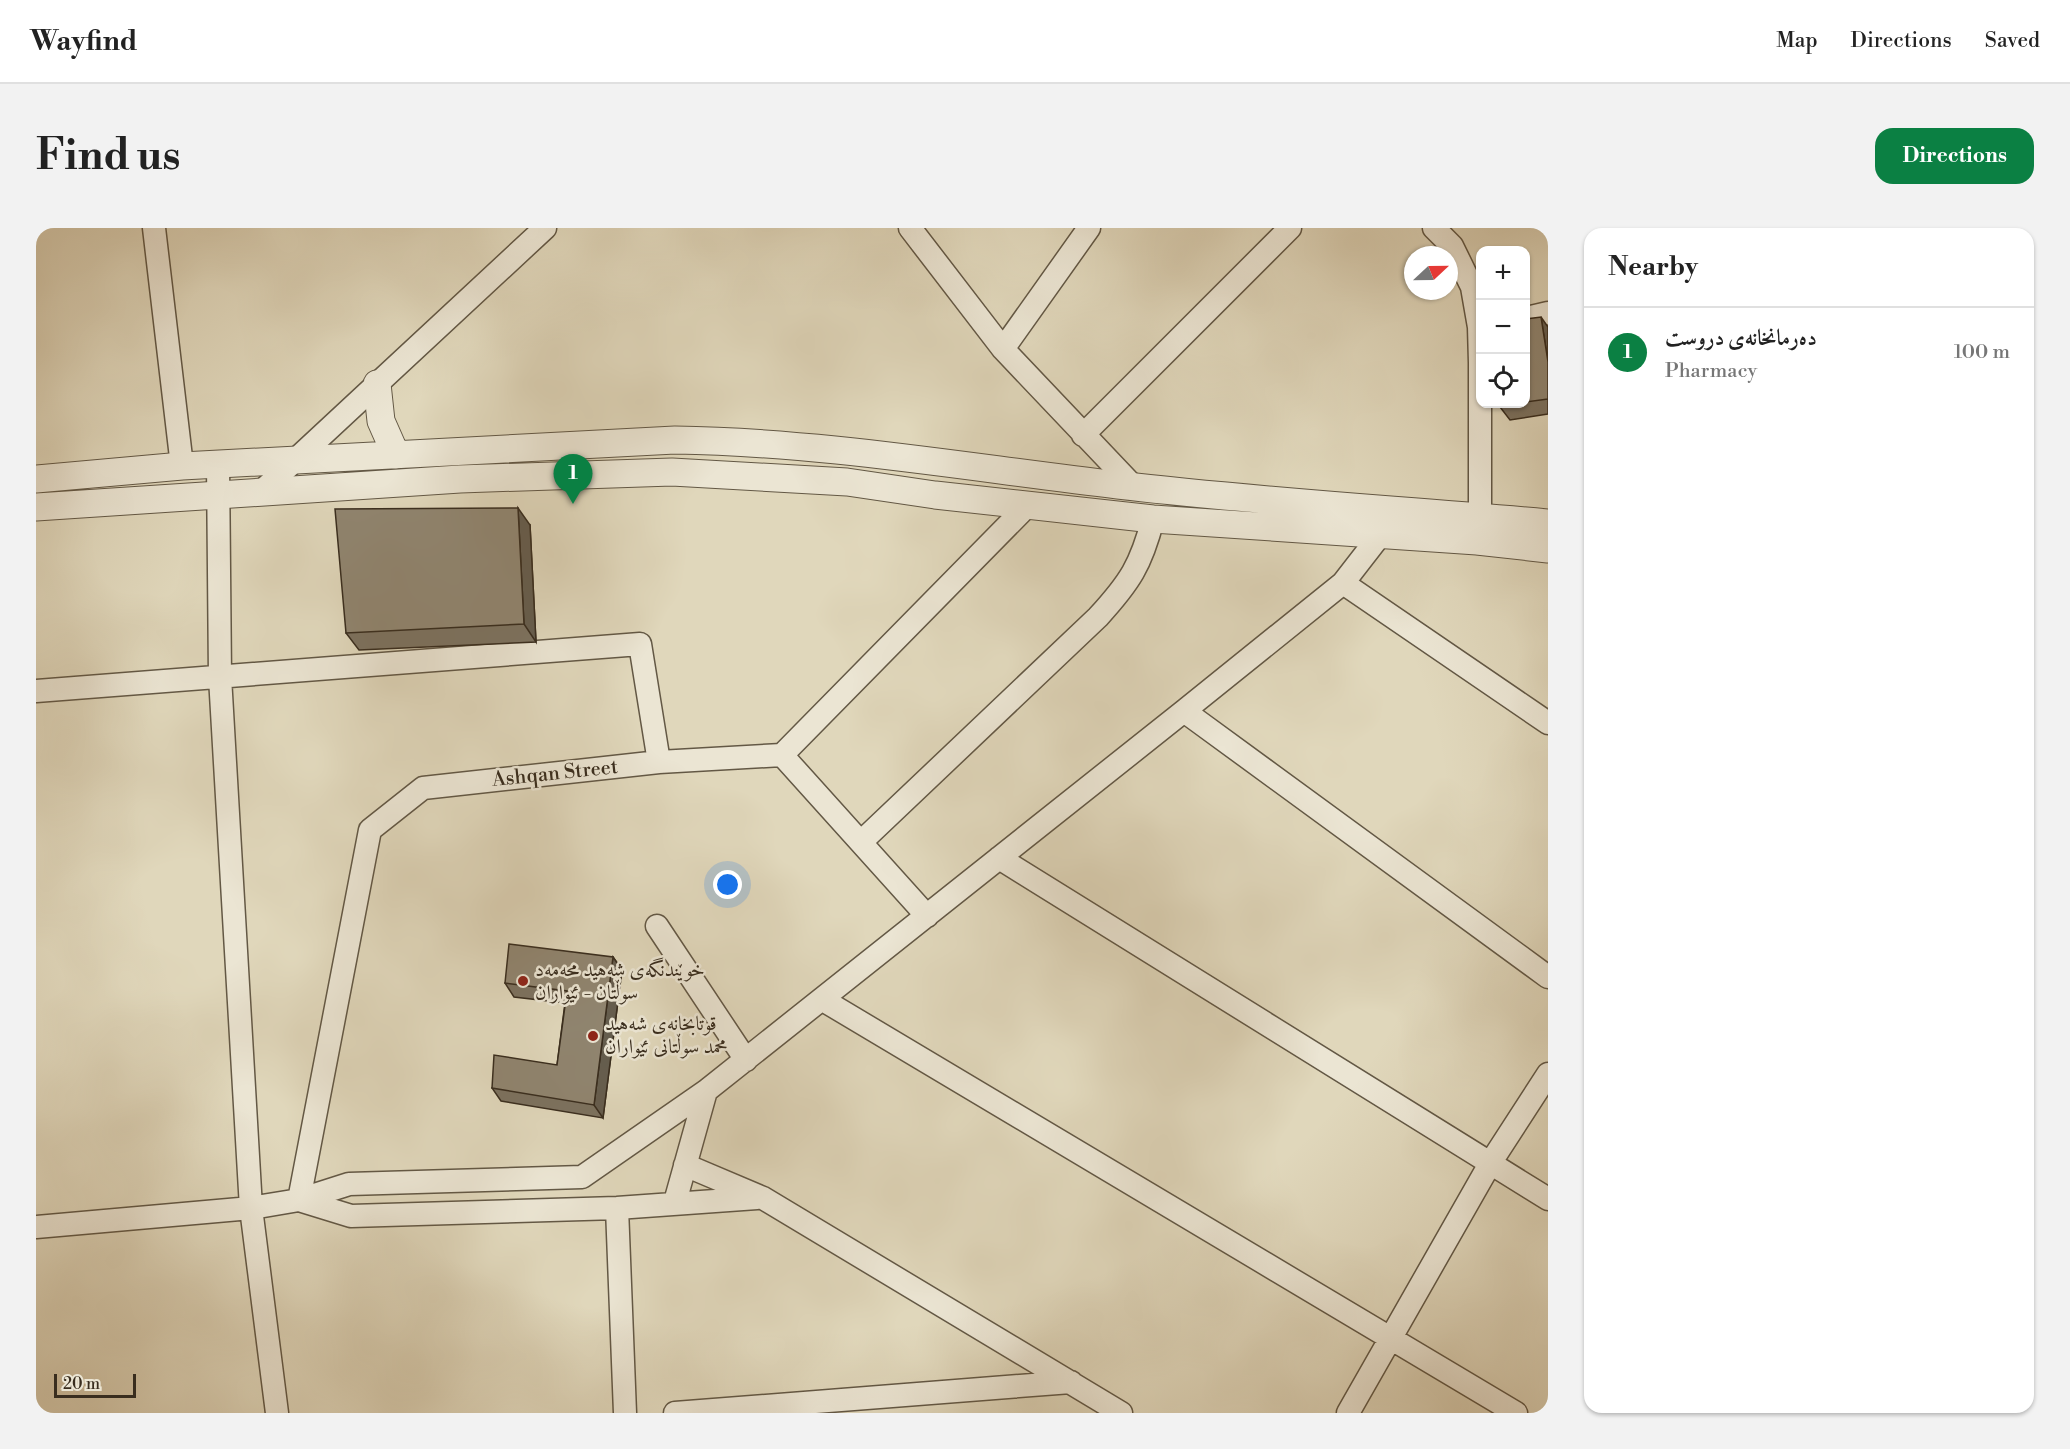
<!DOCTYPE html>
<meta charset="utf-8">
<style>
body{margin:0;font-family:"Libre Bodoni",Amiri,serif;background:#f2f2f2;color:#222}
.controls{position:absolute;right:18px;top:18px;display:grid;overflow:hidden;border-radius:12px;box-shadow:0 2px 4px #0004}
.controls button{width:54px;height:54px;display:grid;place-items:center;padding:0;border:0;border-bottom:2px solid #e0e0e0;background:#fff;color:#222;font:30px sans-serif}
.compass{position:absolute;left:1368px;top:18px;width:54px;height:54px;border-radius:50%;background:#fff;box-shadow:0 2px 4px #0004;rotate:68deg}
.scale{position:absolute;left:18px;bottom:15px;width:82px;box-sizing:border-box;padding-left:6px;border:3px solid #392d1e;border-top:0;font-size:16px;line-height:21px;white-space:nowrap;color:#392d1e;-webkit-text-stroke:4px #ebe5d3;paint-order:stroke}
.you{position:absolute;left:692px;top:657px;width:21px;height:21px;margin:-15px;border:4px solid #fff;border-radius:50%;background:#1a73e8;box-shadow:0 0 0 9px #1a73e833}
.badge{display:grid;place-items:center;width:39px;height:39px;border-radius:50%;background:#0b8043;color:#fff;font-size:20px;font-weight:700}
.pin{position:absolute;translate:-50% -50px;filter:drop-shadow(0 2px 3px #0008)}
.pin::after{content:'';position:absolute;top:32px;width:21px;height:18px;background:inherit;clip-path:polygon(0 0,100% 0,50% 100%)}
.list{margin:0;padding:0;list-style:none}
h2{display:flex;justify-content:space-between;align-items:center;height:78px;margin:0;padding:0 24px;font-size:26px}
h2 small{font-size:20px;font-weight:400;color:#767676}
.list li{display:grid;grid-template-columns:39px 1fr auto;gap:18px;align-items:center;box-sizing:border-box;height:90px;padding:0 24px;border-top:2px solid #e0e0e0}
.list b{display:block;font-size:22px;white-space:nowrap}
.list p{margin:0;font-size:20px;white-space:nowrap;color:#767676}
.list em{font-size:20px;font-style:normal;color:#767676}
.icon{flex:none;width:33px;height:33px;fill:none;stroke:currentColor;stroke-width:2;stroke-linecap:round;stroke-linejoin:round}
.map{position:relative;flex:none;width:1512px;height:1185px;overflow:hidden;border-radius:18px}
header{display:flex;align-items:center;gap:36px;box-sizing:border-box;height:84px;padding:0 30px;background:#fff;border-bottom:2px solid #e0e0e0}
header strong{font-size:28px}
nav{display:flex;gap:33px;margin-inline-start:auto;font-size:21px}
.intro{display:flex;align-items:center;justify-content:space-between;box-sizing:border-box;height:144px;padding:0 36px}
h1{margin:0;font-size:42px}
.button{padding:15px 27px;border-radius:18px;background:#0b8043;color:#fff;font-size:21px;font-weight:700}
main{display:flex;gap:36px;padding:0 36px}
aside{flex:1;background:#fff;border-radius:18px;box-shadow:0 2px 4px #0004}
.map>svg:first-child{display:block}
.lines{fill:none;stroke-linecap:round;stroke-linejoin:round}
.minor-casing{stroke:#635845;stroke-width:25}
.tertiary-casing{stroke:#635845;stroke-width:29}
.minor{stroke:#ebe5d3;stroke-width:22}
.tertiary{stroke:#ebe5d3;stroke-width:27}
.wall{fill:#7c7260;stroke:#392d1e;stroke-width:1.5}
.shaded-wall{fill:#655d4e;stroke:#392d1e;stroke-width:1.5}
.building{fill:#908570;stroke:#392d1e;stroke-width:1.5}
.poi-dot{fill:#8f2418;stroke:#ebe5d3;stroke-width:2}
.labels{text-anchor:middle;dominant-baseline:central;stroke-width:5;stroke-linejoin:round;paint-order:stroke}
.street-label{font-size:20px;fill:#392d1e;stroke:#ebe5d3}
.poi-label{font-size:20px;fill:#392d1e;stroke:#ebe5d3;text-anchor:start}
</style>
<header>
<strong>Wayfind</strong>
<nav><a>Map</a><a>Directions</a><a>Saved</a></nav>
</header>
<div class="intro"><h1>Find us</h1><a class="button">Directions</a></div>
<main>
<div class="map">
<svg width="1512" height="1185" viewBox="0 0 1512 1185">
<rect width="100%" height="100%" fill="#e0d7bb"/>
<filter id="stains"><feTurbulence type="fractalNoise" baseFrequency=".00333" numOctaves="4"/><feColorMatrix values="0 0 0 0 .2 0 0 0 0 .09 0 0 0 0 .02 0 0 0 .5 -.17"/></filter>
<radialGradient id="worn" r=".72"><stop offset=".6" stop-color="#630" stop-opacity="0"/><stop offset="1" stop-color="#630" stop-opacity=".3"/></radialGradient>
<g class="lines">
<!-- minor casing -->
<g class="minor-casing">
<path id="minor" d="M118 0 146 238
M874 0 967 121 1098 259
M1398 0 1416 18 1436 59 1443 99 1444 135V289
M1490 90 1512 85
M967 121 1053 0
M1047 207 1254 0
M182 236 184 449 215 980 241 1185
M226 263 509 0
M1307 355 1512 495
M0 463 604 416 623 534
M1148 483 1512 749
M746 527 891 688
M825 614 1062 389C1094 354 1105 337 1117 291
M963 630 1512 971
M621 698 710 832
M787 772 1480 1185
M649 937 727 970 1085 1185
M263 972 334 602 387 560 623 534 746 527 992 277
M263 972 315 988 581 980 721 970
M639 974 670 863
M581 980 589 1185
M0 999 215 980 263 972 313 956 546 949 670 863 1148 483 1307 355 1345 306
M639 1185 1035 1154
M1312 1185 1455 934 1512 846"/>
</g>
<!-- tertiary casing -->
<g class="tertiary-casing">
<path id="tertiary" d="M341 156 345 193 360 227
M0 251 146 238 639 212C787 214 935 240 1082 257 1225 274 1369 282 1512 295
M0 279 424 251 636 244 811 254 899 267 1117 291 1441 313 1512 321"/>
</g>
<!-- minor -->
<use href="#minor" class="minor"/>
<!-- tertiary -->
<use href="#tertiary" class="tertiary"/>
</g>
<!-- wall -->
<path class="wall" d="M1490 91 1512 99V186L1474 192 1464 179V176H1490Z
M494 297 500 414 323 422 310 405Z
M577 729 586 742 567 890 465 873 456 860 521 837 529 775 478 769 469 755Z"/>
<!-- shaded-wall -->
<path class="shaded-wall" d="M1505 89 1512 99V134Z
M482 280 494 297 500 414 488 396Z
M577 729 586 742 567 890 558 877Z"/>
<!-- building -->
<path class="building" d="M1505 89 1512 134V171L1490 174V91Z
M1464 176H1483L1464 179Z
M482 280 488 396 310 405 299 281Z
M473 716 577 729 558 877 456 860 458 827 521 837 531 763 469 755Z"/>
<!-- markers -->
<g class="poi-dot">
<circle cx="487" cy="753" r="6"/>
<circle cx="557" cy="808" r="6"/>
</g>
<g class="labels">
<!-- street labels -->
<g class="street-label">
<text transform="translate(519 546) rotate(-6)">Ashqan Street</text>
</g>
<!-- poi labels -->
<g class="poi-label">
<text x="499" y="742">خوێندنگەی شەهید محەمەد<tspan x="499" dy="23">سوڵتان - ئێواران</tspan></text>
<text x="569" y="796">قوتابخانەی شەهید<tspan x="569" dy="23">محمد سوڵتانی ئێواران</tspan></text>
</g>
</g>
<rect width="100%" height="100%" filter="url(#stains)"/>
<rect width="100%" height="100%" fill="url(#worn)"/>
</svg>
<div class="controls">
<button>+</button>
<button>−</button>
<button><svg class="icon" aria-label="locate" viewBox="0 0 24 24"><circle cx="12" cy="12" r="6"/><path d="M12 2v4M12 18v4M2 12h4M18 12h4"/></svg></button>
</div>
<svg class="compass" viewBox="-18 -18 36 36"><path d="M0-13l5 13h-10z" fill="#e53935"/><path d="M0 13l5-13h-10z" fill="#767676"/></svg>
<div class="scale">20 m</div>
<div class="you"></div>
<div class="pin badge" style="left:537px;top:276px">1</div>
</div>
<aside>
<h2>Nearby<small></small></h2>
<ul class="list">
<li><span class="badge">1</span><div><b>دەرمانخانەی دروست</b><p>Pharmacy</p></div><em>100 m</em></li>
</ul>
</aside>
</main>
